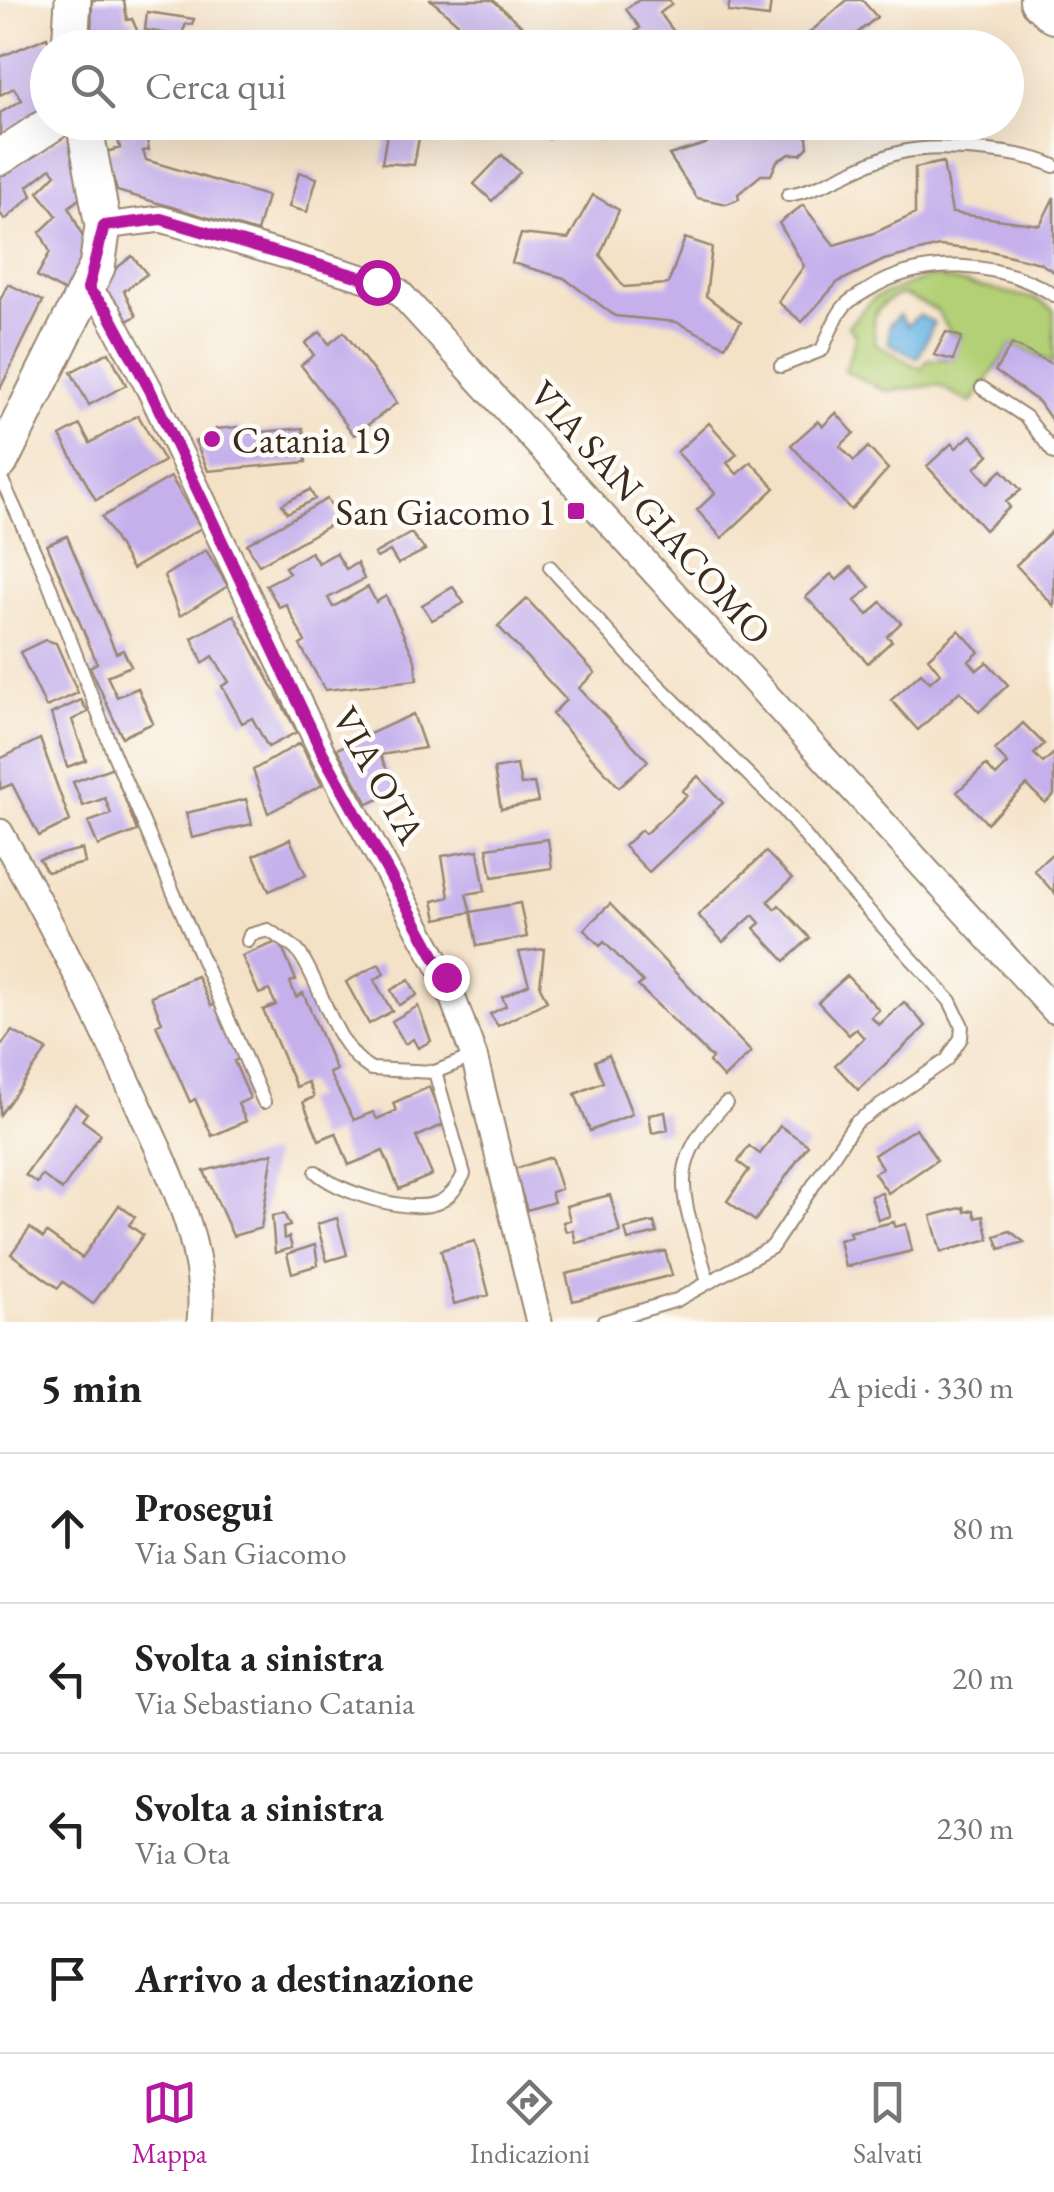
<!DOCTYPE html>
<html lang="it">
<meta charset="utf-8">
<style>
body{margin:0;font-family:"EB Garamond",serif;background:#f2f2f2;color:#222}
.stop{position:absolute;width:30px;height:30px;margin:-22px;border:8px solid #b5179e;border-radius:50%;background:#fff}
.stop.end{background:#b5179e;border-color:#fff;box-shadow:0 2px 10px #0008}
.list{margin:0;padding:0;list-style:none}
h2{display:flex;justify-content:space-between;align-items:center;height:130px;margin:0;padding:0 40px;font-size:42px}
h2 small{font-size:32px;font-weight:400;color:#767676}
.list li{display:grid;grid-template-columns:65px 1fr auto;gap:30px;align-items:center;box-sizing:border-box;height:150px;padding:0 40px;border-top:2px solid #e0e0e0}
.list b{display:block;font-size:38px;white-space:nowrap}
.list p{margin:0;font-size:32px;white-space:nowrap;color:#767676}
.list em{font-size:32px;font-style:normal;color:#767676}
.icon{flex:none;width:55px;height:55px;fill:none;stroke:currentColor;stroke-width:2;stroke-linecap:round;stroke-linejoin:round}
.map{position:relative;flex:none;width:1054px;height:1322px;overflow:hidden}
.search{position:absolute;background:#fff;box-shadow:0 10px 40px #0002;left:30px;right:30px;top:30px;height:110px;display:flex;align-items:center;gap:25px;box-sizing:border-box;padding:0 35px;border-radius:55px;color:#767676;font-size:38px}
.sheet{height:730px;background:#fff}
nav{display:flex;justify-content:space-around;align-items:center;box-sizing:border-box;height:140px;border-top:2px solid #e0e0e0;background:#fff;font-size:28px;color:#767676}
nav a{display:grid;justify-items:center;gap:5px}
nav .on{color:#b5179e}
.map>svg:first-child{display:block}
.green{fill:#b3d076;stroke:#777d4a;stroke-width:2.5;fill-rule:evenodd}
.water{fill:#6cb6e4;stroke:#547081;stroke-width:2.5}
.building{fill:#c5b0ec}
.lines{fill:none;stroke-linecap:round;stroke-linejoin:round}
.service-casing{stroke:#988672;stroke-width:16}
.minor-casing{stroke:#988672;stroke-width:29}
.secondary-casing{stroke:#988672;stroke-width:39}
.primary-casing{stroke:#988672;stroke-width:44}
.service{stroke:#fff;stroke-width:12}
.minor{stroke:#fff;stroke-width:25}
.secondary{stroke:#fff;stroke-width:35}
.primary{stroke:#fff;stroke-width:40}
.route{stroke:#b5179e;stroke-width:12}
.poi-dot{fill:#b5179e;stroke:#fdfcf7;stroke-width:4}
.labels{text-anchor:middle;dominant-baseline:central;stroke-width:9;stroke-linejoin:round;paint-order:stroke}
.poi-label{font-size:38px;fill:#3b2a1e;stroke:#fdfcf7;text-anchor:start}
.street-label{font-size:38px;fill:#3b2a1e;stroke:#fdfcf7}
</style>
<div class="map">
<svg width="1054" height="1322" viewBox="0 0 1054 1322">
<rect width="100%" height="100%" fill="#fdfcf7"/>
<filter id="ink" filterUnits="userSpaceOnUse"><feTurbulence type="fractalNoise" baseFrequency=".01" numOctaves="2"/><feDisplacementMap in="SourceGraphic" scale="20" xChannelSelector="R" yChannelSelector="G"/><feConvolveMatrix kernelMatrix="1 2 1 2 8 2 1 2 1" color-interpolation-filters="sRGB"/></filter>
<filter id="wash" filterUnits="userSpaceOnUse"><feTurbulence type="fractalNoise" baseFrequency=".0048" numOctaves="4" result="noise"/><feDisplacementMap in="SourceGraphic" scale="40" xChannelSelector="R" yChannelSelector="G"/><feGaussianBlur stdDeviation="2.25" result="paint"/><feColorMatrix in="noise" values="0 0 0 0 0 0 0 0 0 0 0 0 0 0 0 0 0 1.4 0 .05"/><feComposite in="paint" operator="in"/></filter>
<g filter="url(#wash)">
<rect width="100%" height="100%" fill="#f4e2c7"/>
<!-- green -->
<path class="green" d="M931 276 1036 299 1054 310V363L1012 344 971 403 938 385 886 391 845 371 856 335 848 326 874 298ZM902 294 937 310 950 332 961 337 953 359 928 360 921 369 876 344C869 316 876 303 902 294Z"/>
<!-- water -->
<path class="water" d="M899 315 907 326 919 315 934 323 918 358 889 343V325Z"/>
<g id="blocks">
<!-- building -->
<path class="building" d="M92 0H124L127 20 132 19 145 48H98L91 35Z
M431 0H493L524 28 507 48H486Z
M639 0H669L672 4 660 13 686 48H636L628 37 640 28 626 9Z
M730 0H771L769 17 728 12Z
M847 0H862L877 17 855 35 866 48H792Z
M147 12 194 19 192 24H186L181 36 145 30Z
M47 37 51 48 42 61 48 70V104L0 136V113L22 100 14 88 0 95V57Z
M114 122H143L149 150 143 151 146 160 267 196 257 232 117 191 106 152 120 148Z
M389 122H422L414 165 382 163Z
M521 122H558L549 139Z
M734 122H792L807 137 808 147 801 154H790L777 161 771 175H761L738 194 739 199 727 204 697 198 669 155 705 144Z
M68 134 81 153 84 195 69 207 87 246 86 257 65 292 37 276 50 252 40 232 57 216 38 192 56 174 51 168 28 186 32 196 5 220 0 213V176Z
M502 155 520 172 492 201 474 184Z
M943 162 952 213 1040 225 1054 197V272L1040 263 990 251 939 246 884 260 838 282 802 322 778 302 804 266 779 223 803 205 834 245 874 233 915 214V168Z
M299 172 317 178 307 212 289 207Z
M593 195 619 210 600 255 624 287 668 284 685 238 712 247 706 296 741 322 725 346 676 322 615 316 564 278 512 263 521 234 568 239Z
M132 256 147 274 124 291 136 316 123 323 100 281Z
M8 284 43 301 0 389V300Z
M320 332 329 344 344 332 397 403 354 435 301 365 314 355 305 343Z
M946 332 962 337 953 360 934 355Z
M1012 344 1054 365V424L1039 402 995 371Z
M109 352 126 385 89 405 71 372Z
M836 413 854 433 840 446 854 461 868 447 888 469 851 510 791 445 818 421 823 426Z
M138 415 164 461 96 500 60 436 80 425 90 443Z
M709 423 737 454 727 463 737 474 751 462 775 488 722 538 697 510 715 493 677 452Z
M239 427 240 434 303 428 306 462 208 471 195 441 217 439 216 429Z
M971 435 989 455 975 468 988 483 1002 470 1021 490 1006 502 1010 507 985 530 927 466 952 443 956 448Z
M171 477 201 528 132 569 102 517Z
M310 490 315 499 287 513 282 504Z
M327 499 339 520 259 565 247 544Z
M1054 529V606L1016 565Z
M411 533 425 550 398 564 390 551 377 558 374 554Z
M67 536 116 653 123 650 131 666 107 676 117 697 138 688 153 723 122 737 90 667 97 663 47 545Z
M206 550 228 586 180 616 164 576Z
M311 552 318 563 336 553 346 569 357 563 364 579 328 598 333 607 368 587 376 602 386 596 415 660 417 680 325 690 300 645 305 642 286 604 279 607 266 585 289 573 285 567Z
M851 567 870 587 855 601 868 615 881 602 901 623 887 636 892 641 868 663 806 597 831 574 837 580Z
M453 587 464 603 432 620 422 605Z
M527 599 595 673 579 688 648 761 619 787 552 714 566 700 498 626Z
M234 615 297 732 268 747 252 718 242 723 222 686 229 682 213 656 203 663 192 638Z
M959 630 979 652 969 661 977 670 987 662 1008 685 979 712 960 691 918 730 891 700 921 673 930 682 940 673 928 658Z
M45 640 56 643 78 693 46 707 20 652Z
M81 700 88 712 72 720 86 760 67 767 51 714Z
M413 714 425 748 380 755 397 791 368 804 337 749Z
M1023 723 1044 744 1034 754 1043 763 1054 753V795L1045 803 1027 785 987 823 957 792 986 765 996 776 1008 764 995 750Z
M40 739 70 821 39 836 12 784 0 789V759Z
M300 743 322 785 268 813 253 770Z
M517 765 521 785 534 783 538 802 501 809 494 769Z
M113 767 137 831 98 846 88 822 111 814 105 798 83 806 73 782Z
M698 776 723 803 649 872 624 846 641 830 645 834 687 795 682 791Z
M246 799 252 824 192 838 186 813Z
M290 839 306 875 269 891 254 855Z
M548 839 552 868 492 877 487 848Z
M82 849 85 863 47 872 39 859Z
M478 850 485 891 466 894 471 912 437 919 433 901 449 897 442 856Z
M766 852 792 879 768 901 775 909 779 905 810 938 785 961 754 928 760 923 753 915 723 942 698 915Z
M1054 852V893L1034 870Z
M520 903 527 937 477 946 471 912Z
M610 904 751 1052 724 1078 709 1062 712 1058 638 986 643 982 604 942 600 946 584 929Z
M279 941 296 980 290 982 296 997 303 993 336 1070 329 1073 354 1120 373 1112 377 1119 396 1111 393 1103 429 1087 445 1124 416 1137 432 1175 399 1189 383 1151 349 1165 336 1133 319 1140 303 1102 314 1097 308 1082 296 1087 263 1010 276 1005 269 990 259 994 242 956Z
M544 949 540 987 547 1001 498 1026 490 1014 506 1006 502 997 529 984 519 952Z
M379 964 384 974 374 980 392 1011 369 1024 346 982Z
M197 976 211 1006 216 1004 240 1058 234 1061 250 1098 238 1104 246 1121 212 1136 195 1099 190 1102 156 1025 162 1022 151 996Z
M847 976 879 1010 871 1017 879 1025 904 1002 926 1026 858 1090 835 1065 864 1038 856 1029 849 1035 818 1002Z
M409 980 417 995 399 1005 391 990Z
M418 1006 431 1041 418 1048 413 1039 405 1044 392 1021Z
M12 1031 47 1050 0 1115V1047Z
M609 1055 632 1114 590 1131 575 1094 603 1082 595 1061Z
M75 1104 87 1113 82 1120 101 1134 62 1190 42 1175 37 1183 25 1175Z
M665 1112 668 1130 652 1133 649 1115Z
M780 1126 808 1145 755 1221 727 1201 749 1170 738 1162 749 1146 760 1154Z
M916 1128 937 1160 888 1193 874 1173 882 1168 874 1155Z
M273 1153 261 1228 233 1236 204 1171Z
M551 1157 561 1189 551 1192 554 1202 527 1210 514 1169Z
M882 1193 890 1216 878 1220 871 1196Z
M610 1195 620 1232 576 1243 573 1230 566 1232 563 1222 570 1220 566 1206Z
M119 1205 135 1217 129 1225 143 1235 93 1304 63 1282 58 1288 11 1254 30 1228 43 1238 47 1233 82 1258Z
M964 1207 965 1212 973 1210 976 1218 983 1216 989 1239 941 1252 931 1216Z
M284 1214 290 1226 283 1228 284 1239 289 1237 292 1248 275 1253 272 1216Z
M337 1218 347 1255 327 1261 317 1224Z
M654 1222 657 1233 628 1240 625 1229Z
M894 1222 895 1227 906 1224 912 1251 845 1267 839 1240 851 1237 849 1232Z
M1010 1231 1024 1242 1000 1249 995 1236Z
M475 1241 489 1295 454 1304 441 1250Z
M315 1245 318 1265 292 1273 287 1254Z
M665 1251 672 1275 573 1301 566 1274Z"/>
</g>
</g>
<g filter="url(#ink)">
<use href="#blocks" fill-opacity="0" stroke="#988672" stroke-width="2.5"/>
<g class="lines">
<!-- service casing -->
<g class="service-casing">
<path id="service" d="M788 195C828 188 859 163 898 153 933 143 1021 150 1054 166
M781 366 822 350C828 337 834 319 843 308 848 300 860 295 868 290 923 255 1000 261 1054 295
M982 388 1026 417 1054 453
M0 476 47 579 114 755 264 1102
M550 567 634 661 784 810 838 877 950 1001 962 1026 961 1038 947 1060 855 1123 772 1247 677 1300 603 1322
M248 941 250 935 268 930C278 937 293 944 300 954 324 989 333 1047 371 1069L435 1072 464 1174C458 1186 450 1198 437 1203 408 1214 337 1192 316 1172
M435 1072 474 1056
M708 1282C686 1200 660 1170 726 1103"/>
</g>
<!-- minor casing -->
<g class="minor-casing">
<path id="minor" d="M103 226 161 219 377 282 399 292 1054 1010
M88 289 108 312 150 390 322 752 445 977 474 1056 539 1322
M0 832C51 921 96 1011 138 1104 168 1171 208 1246 200 1322"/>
</g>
<!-- secondary casing -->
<g class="secondary-casing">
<path id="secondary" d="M70 48 73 0
M0 157 54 122
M0 462 97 267 103 226 84 122"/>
</g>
<!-- primary casing -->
<g class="primary-casing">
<path id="primary" d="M1040 0 1054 13"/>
</g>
<!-- service -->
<use href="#service" class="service"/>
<!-- minor -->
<use href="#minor" class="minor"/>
<!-- secondary -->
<use href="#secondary" class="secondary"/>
<!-- primary -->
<use href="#primary" class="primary"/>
</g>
</g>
<g class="lines" filter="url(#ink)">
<!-- route -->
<path class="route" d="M377 282 161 219 104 226 88 289 108 312 150 390 322 752 446 977"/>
</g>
<!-- markers -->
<g class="poi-dot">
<circle cx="212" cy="439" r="10"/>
<rect x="566" y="501" width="20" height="20" rx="5"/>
</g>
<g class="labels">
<!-- poi labels -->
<g class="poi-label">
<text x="232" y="439">Catania 19</text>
<text x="556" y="511" text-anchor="end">San Giacomo 1</text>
</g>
<!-- street labels -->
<g class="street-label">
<text transform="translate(651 512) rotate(48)">VIA SAN GIACOMO</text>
<text transform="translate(379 775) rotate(61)">VIA OTA</text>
</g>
</g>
</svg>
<div class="stop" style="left:377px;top:282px"></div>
<div class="stop end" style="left:446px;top:977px"></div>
<div class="search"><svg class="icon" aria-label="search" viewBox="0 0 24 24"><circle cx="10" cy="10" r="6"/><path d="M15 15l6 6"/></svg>Cerca qui</div>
</div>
<section class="sheet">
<h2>5 min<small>A piedi · 330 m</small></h2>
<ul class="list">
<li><svg class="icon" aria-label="ahead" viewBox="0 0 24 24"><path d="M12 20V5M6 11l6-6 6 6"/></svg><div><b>Prosegui</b><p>Via San Giacomo</p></div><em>80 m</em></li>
<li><svg class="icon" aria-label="left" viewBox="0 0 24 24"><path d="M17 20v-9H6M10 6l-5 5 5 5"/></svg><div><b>Svolta a sinistra</b><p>Via Sebastiano Catania</p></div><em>20 m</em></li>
<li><svg class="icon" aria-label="left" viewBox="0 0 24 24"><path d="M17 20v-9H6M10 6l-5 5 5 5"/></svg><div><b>Svolta a sinistra</b><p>Via Ota</p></div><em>230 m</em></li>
<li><svg class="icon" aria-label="arrive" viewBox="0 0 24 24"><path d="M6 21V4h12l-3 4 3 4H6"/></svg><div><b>Arrivo a destinazione</b></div></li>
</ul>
</section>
<nav>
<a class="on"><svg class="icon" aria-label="map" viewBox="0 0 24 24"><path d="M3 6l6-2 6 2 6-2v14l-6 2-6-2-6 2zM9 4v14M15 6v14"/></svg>Mappa</a>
<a><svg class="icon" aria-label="directions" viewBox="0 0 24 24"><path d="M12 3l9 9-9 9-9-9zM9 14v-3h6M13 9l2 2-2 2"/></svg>Indicazioni</a>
<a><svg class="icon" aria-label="saved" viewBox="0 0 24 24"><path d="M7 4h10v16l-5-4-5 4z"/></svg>Salvati</a>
</nav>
